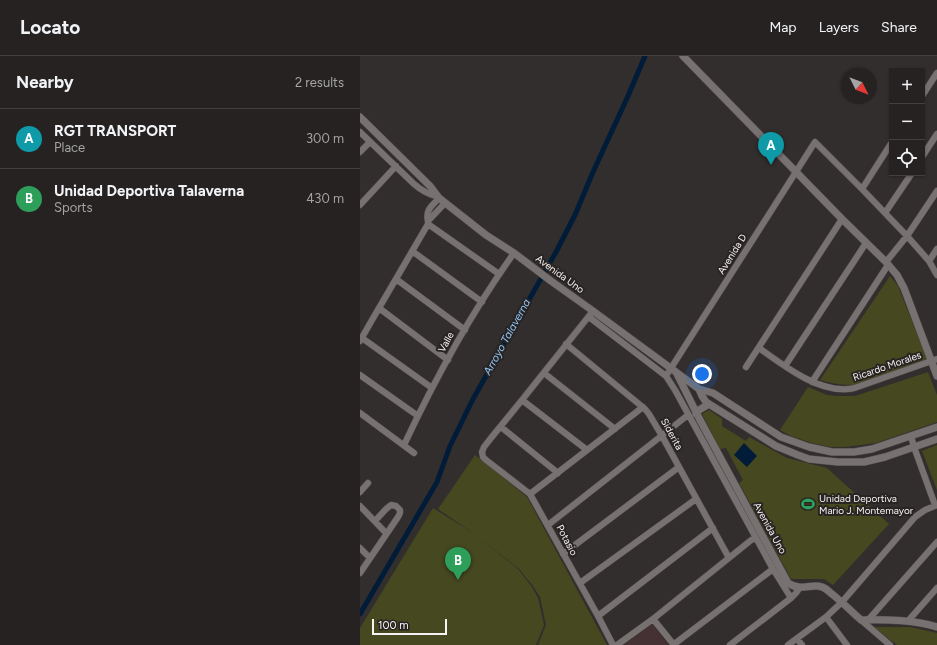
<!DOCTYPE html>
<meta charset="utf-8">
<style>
body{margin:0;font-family:Figtree,sans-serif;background:#322f2f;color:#f1f3f6}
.controls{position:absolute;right:12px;top:12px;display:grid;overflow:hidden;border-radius:0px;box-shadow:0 1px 3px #0004}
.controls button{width:36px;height:36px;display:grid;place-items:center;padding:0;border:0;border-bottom:1px solid #423f40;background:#262222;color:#f1f3f6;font:20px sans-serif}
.compass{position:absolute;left:481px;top:12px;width:36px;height:36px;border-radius:50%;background:#262222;box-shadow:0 1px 3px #0004;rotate:132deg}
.scale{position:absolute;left:12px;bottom:10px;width:75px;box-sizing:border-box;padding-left:4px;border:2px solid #f6f3f2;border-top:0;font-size:11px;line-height:14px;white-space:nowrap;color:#f6f3f2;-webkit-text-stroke:3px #282423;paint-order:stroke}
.you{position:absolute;left:342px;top:318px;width:14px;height:14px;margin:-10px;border:3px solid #fff;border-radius:50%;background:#1a73e8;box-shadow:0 0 0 6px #1a73e833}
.badge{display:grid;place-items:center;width:26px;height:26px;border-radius:50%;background:#8c9099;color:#fff;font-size:13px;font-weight:700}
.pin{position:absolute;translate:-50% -33px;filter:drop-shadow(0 1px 2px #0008)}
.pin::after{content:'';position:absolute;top:21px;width:14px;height:12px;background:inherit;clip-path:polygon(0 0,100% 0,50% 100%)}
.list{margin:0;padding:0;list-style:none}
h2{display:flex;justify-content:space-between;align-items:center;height:52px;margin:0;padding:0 16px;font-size:17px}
h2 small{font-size:13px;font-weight:400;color:#a4a4a5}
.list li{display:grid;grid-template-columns:26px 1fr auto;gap:12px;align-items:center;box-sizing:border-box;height:60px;padding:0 16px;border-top:1px solid #423f40}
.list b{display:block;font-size:15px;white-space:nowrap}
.list p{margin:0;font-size:13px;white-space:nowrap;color:#a4a4a5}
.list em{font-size:13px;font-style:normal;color:#a4a4a5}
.icon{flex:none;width:22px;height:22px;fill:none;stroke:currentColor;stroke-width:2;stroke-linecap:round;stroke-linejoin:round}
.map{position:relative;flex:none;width:577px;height:589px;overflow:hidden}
header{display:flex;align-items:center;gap:24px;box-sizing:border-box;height:56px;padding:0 20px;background:#262222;border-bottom:1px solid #423f40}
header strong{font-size:19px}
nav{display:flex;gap:22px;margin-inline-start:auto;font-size:14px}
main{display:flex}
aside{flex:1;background:#262222}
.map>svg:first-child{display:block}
.education{fill:#453034}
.green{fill:#464820}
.water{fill:#001c38}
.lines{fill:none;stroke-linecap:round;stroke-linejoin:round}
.canal{stroke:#001c38;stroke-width:5}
.minor-casing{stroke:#4f4b4a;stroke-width:7}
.tertiary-casing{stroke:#4f4b4a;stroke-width:8}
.minor{stroke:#777271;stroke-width:6}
.tertiary{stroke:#777271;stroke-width:7}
.labels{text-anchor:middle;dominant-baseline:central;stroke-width:4;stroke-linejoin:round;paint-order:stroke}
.street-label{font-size:10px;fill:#f6f3f2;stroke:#282423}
.poi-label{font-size:10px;fill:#f6f3f2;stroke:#282423;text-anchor:start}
.water-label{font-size:11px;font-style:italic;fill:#91c5f8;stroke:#282423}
</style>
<header>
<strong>Locato</strong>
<nav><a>Map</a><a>Layers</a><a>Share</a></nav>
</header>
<main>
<aside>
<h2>Nearby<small>2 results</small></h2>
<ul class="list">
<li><span class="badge" style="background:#0f9aa8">A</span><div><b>RGT TRANSPORT</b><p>Place</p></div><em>300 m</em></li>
<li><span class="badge" style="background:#2e9e5b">B</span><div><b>Unidad Deportiva Talaverna</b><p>Sports</p></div><em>430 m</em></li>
</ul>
</aside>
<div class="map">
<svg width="577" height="589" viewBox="0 0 577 589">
<rect width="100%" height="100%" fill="#322e2d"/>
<!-- education -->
<path class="education" d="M292 568 308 589H264Z"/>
<!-- green -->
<path class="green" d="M530 220 538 230 567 303 496 329C483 329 472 328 460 324Z
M568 316 577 339V366L516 387 485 391H470L452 387 431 380 420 374 448 331 467 339 478 340H495Z
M349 354 362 363V370L386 385 389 381 427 402 467 412 529 468 473 529 464 523H431L379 427 383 424 366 392 360 393 342 358Z
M577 389V434L562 395Z
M115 399 167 441 247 589H178L186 569 180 541 173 530 159 513 120 482 158 513 172 531 178 542 184 569 176 589H0V572L73 452 113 477 78 453Z
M514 571H550L577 577V589H537Z"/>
<!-- water -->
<path class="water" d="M384 387 397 400 387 411 374 399Z"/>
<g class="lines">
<!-- canal -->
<path class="canal" d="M0 558 77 426 90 390 113 343 196 196 215 159 233 116 268 40 285 0"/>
<!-- minor casing -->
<g class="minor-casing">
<path id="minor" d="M562 40 577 17
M0 76 54 128C61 134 67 138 76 140
M0 96 10 86
M562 101 577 78
M502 133 532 86
M0 149 36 110
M525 157 552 117
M68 165C65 154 72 150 79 142
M68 168 139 218
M52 195 122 246
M569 205 577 193
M526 206 547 180 577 135
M36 223 105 274
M19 252 88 304
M233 255 162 344 131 382 124 391 122 396 123 401 126 404 170 438 238 560 253 589
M229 261 306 320 315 334 413 513 431 542
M2 282 72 332
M0 285 12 264 68 168V165L85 147
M206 288 285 353 289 358 302 380 369 502
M399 292C423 309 457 336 488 333 493 333 498 331 503 329L577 303
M425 310 506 187
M386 311 482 163
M184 317 255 373
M0 319 58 360
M306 320 455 86 502 133 547 180 569 205 577 219
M452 326 528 209
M162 344 227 394
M0 357 54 397
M141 371 198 417
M551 380 554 391 575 449
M44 389C75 323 111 257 154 197
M0 436 8 427
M170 438 283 351
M0 450 26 477
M188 469 328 359
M0 492 10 502
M203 498 319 411
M0 517 38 461 40 457V454L36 450 31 449 26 453 15 465
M220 527 336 443
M238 560 353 472
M466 561 487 589
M293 563 314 589
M509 563 577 486
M501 564 530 589
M548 565 577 532
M437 583 442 589
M257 589 293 563 395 481
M313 589 413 513
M370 589 431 542 436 537 440 531
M428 589 466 561 482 546 555 461 565 454 577 449"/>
</g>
<!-- tertiary casing -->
<g class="tertiary-casing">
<path id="tertiary" d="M323 0 482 163 526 206 537 219 544 232 577 320
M0 61 70 130 79 142 126 179 154 197 191 225 233 255 339 333 342 340 346 346 349 348 416 390 438 399 449 403 478 406H504L525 401 577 383
M317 318 340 364 428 527C441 536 452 527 462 531 466 532 469 536 472 538 482 546 491 555 501 564 522 563 557 564 577 571
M339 333 353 337 421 381 449 391 472 396H494L512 393 577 371
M336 358 339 354 349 348"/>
</g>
<!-- minor -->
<use href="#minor" class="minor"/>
<!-- tertiary -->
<use href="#tertiary" class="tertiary"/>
</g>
<!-- icons -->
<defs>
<g id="stadium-bare" transform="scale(1.08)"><path d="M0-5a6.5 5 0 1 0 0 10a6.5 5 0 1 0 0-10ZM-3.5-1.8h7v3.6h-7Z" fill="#2e9e5b" stroke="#282423" stroke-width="2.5" paint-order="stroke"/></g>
</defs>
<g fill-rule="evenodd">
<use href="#stadium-bare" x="448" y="448"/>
</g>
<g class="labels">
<!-- street labels -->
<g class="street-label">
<text transform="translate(372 198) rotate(-58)">Avenida D</text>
<text transform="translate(200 218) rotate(36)">Avenida Uno</text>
<text transform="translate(86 286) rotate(-61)">Valle</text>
<text transform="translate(527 310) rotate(-19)">Ricardo Morales</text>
<text transform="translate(312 378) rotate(61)">Siderita</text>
<text transform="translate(410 472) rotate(61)">Avenida Uno</text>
<text transform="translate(207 484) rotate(62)">Potasio</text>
</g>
<!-- poi labels -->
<g class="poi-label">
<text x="459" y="442">Unidad Deportiva<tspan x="459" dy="12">Mario J. Montemayor</tspan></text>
</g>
<!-- water labels -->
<g class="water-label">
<text transform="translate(147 281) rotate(-61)">Arroyo Talaverna</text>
</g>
</g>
</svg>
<div class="controls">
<button>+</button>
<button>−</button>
<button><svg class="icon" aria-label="locate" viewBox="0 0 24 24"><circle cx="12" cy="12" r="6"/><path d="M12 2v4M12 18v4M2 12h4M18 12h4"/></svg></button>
</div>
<svg class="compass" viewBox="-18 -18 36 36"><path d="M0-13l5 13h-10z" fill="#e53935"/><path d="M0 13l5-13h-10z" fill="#a4a4a5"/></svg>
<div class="scale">100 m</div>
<div class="you"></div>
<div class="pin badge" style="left:411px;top:109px;background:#0f9aa8">A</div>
<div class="pin badge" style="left:98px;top:524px;background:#2e9e5b">B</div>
</div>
</main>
